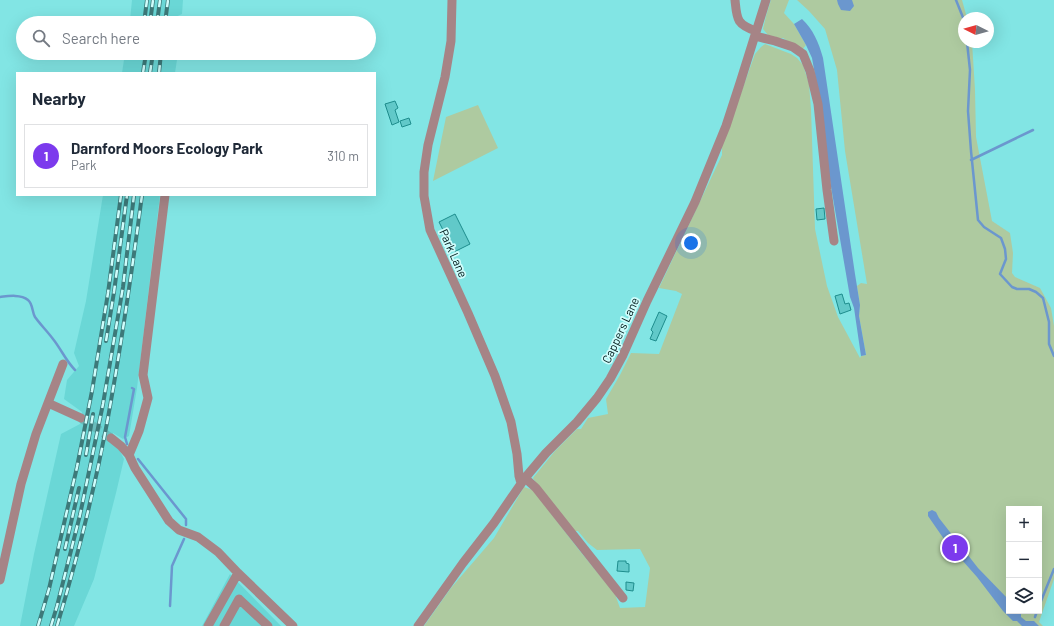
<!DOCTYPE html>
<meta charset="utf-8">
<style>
body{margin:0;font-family:Barlow,sans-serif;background:#f6f6f7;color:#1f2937}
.controls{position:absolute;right:12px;bottom:12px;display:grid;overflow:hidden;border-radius:0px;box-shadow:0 4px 16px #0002}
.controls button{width:36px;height:36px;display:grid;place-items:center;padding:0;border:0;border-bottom:1px solid #e0e1e3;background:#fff;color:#1f2937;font:20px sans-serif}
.compass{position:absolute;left:958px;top:12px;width:36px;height:36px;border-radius:50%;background:#fff;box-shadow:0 4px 16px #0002;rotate:275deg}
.you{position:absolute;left:691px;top:243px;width:14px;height:14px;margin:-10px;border:3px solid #fff;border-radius:50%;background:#1a73e8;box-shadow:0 0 0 6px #1a73e833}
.badge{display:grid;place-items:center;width:26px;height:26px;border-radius:50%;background:#7c3aed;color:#fff;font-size:13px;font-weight:700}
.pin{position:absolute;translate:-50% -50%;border:2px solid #fff;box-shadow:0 1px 4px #0006}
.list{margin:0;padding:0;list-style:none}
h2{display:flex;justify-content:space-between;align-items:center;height:52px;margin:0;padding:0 16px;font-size:17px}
h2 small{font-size:13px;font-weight:400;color:#747a83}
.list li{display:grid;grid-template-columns:26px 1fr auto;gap:12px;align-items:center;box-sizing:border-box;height:64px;margin:0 8px 8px;padding:0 8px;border:1px solid #e0e1e3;border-radius:0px}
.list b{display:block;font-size:15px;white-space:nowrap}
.list p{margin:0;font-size:13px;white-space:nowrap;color:#747a83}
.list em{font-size:13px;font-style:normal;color:#747a83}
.icon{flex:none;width:22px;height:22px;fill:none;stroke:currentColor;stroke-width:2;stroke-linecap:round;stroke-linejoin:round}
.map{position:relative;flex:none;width:1054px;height:626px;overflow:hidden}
.search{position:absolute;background:#fff;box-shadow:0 4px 16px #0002;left:16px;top:16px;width:360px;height:44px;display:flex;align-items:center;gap:10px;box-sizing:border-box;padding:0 14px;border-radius:22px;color:#747a83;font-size:15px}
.panel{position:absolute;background:#fff;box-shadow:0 4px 16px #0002;left:16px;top:72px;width:360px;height:124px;border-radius:0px}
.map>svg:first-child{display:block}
.built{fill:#6ad7d6}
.green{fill:#aecaa0;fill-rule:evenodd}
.water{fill:#6b97ce}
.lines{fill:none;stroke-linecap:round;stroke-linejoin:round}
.stream{stroke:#6b97ce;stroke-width:2.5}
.building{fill:#61c9c9;stroke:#1e8d8d}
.minor-tunnel{stroke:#68bcbc;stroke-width:9;stroke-dasharray:9 4.5;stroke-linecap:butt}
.minor{stroke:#a68486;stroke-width:9}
.rail-casing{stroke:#3d7979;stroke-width:4}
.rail{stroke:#cffdfc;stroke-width:2.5;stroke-dasharray:8;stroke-linecap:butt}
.labels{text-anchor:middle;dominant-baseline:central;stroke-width:3.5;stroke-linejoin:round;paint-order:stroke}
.street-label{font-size:12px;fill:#001a1a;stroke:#cffdfc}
</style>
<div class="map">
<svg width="1054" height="626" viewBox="0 0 1054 626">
<rect width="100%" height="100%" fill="#82e5e4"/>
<!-- built -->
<path class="built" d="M132 0H183L182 14 171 19 170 23H136V20H130Z
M125 53H178L175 73H122Z
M103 195H160L137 388 129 436 123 439 113 433 110 441 120 451 124 459 116 493 94 579 74 626H20L34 554 61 434 80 424 82 412 64 399 67 380 79 366 74 353 86 301Z
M230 574 281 626H202Z"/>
<!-- green -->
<path class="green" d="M771 0H789L784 13 794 24 806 45 802 50 783 38H773L768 35 763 29 766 16Z
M797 0H962L967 18H964V42H972L975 90 976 137 992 221 1010 233 1013 253 1012 273 1015 277 1040 288 1051 308 1054 326V579L1039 622 1043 626H424L451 588 494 538 524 487 533 490 579 550 615 594 620 608 645 607 650 568 640 549 597 550 588 543 578 531H574L538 486 533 478 555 451 577 429H581L588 418 608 414 606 399 620 375 631 353 659 354 682 294 676 291 659 288 722 155V146L755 54 761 47 765 44 791 54 797 58 803 65 809 84 811 109 815 229 827 286 838 317 860 358 861 356 866 355 859 316 860 305 857 286 861 283 867 284 845 151 837 70 825 29 809 11ZM1009 509H1039V611H1009Z
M478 105 498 148 433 181 446 117Z"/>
<!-- water -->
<path class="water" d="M837 0H852L854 6 850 11 841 10 838 4Z
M802 19C813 29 819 43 823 58L855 274 860 305 859 316 866 355 861 356 854 308 850 297 829 175 815 75 812 58 806 45 794 24Z
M932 510 936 512 939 518 978 568 1009 600V611H1019L1021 613V617L1026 621H1034L1039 626H1022L1017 621H1013L1003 611 977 577 946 542 928 516V512Z"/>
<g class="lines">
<!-- stream -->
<path class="stream" d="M956 0 964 20
M967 42 970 70 968 111 971 151 978 220 984 227 1001 238 1005 249 1006 259 1000 274 1012 287 1017 289H1029L1036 292 1043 298 1049 322V344L1054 356
M971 160 1033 130
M0 297C8 296 21 294 28 300 33 304 32 312 35 317 39 323 48 332 53 339 61 349 66 361 75 370
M127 444 125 437 134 389 132 388
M138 459 186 519V525
M170 606 172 566 184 539
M1039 606 1054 569
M1035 617 1037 611"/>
</g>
<!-- building -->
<path class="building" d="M395 101 398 108 395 110 399 122 392 125 385 104Z
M409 118 411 124 402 127 400 121Z
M824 208 825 219 817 220 816 209Z
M455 214 470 244 454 252 439 222Z
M842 294 845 304 849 303 851 310 840 314 835 296Z
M659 312 667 316 656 341 650 339 653 332 651 330Z
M618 561H626V563L629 564V572L617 571Z
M626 582 634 583 633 591 626 590Z"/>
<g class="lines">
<!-- minor-tunnel -->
<path class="minor-tunnel" d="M81 418 111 438"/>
<!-- minor -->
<path class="minor" d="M452 0 451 41 445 77 428 145 424 172V196L430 230 468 313 495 376 511 422 517 454 519 476 521 483
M735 0C737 19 736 24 756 31
M755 36 775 41 793 47 803 54 810 71 818 104 827 190 834 241
M48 403 81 418
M111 438 121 446 129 455 135 468 169 521 179 530 198 537 218 552 238 573 293 626
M129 455 139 431 148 398 143 375 165 195
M525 478 536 488 623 598
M0 580 21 484 36 434 63 364
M208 626 238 573
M224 626 239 599 268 626
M418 626 463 563 494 523 525 478 546 453 577 422 597 398 610 379 623 355 647 301 695 202 726 126 740 83 766 0"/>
<!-- rail casing -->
<g class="rail-casing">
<path id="rail" d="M144 23 147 0
M150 23 153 0
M157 23 160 0
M165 23 168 0
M143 73 146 53
M150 73 153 53
M159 73 161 53
M106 341 114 292 127 195
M86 455 93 414
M65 549 79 488
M38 626 49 589 77 467 92 391 108 293 121 195
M51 626 57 606 80 515 103 404 123 287 134 195
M57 626C77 559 94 492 107 423 121 347 132 271 142 195"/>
</g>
<!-- rail -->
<use href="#rail" class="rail"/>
</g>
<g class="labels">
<!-- street labels -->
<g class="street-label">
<text transform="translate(454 253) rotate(66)">Park Lane</text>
<text transform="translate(620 330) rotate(-65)">Cappers Lane</text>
</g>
</g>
</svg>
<div class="controls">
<button>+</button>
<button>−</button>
<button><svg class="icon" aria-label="layers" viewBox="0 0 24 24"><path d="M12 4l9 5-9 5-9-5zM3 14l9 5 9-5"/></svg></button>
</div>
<svg class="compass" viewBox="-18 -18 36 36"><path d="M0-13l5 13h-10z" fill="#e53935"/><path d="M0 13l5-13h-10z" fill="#747a83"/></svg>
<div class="you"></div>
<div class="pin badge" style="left:955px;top:548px">1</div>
<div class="search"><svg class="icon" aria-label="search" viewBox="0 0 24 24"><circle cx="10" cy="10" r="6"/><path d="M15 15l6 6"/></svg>Search here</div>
<section class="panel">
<h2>Nearby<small></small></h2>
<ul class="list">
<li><span class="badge">1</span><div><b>Darnford Moors Ecology Park</b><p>Park</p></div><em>310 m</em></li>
</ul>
</section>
</div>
